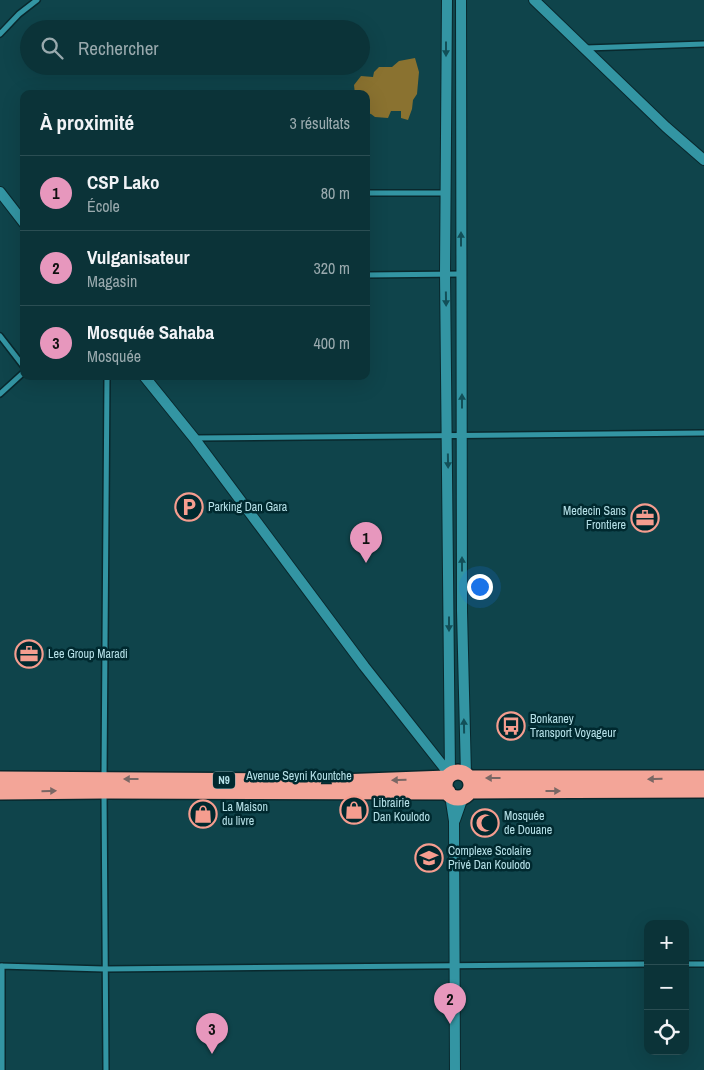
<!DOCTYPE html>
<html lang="fr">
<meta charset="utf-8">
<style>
body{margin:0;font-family:"Archivo Narrow",sans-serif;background:#193f43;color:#f1f3f6}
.controls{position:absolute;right:15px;bottom:15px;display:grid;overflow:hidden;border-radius:10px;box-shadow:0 5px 20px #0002}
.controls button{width:45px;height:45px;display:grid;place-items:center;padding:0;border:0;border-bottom:1px solid #2b4e53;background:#0b3338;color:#f1f3f6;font:25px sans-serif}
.you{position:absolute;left:479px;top:586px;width:18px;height:18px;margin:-12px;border:4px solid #fff;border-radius:50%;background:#1a73e8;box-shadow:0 0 0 8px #1a73e833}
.badge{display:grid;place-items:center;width:32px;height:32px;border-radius:50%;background:#e797bd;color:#111;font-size:16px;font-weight:700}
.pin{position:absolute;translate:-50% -41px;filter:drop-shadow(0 1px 2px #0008)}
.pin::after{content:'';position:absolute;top:26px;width:18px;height:15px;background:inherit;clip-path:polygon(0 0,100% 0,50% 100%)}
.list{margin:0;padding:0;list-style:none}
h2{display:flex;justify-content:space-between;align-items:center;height:65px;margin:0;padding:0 20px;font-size:21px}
h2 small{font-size:16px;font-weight:400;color:#9aaaae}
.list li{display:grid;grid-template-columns:32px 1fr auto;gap:15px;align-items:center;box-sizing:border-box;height:75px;padding:0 20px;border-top:1px solid #2b4e53}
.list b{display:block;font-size:19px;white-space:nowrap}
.list p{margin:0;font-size:16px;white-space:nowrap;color:#9aaaae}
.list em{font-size:16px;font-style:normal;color:#9aaaae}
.icon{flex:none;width:28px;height:28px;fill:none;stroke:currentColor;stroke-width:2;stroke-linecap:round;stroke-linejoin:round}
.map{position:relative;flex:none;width:704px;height:1070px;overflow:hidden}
.search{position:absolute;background:#0b3338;box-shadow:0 5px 20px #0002;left:20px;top:20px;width:350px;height:55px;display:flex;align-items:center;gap:12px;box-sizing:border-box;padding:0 18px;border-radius:28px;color:#9aaaae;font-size:19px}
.panel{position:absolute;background:#0b3338;box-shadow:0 5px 20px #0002;left:20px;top:90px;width:350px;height:290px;border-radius:10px}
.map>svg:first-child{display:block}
.forest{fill:#8a7230}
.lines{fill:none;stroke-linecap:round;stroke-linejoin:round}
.street-casing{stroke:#09282d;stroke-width:8}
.secondary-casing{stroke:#09282d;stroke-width:12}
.highway-casing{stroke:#09282d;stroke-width:18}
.street{stroke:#3395a3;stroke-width:5}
.secondary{stroke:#3395a3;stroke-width:10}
.highway{stroke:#f3a598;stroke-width:15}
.oneway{fill:#124f58}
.oneway2{fill:#7a6764}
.labels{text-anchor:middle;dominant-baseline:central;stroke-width:5;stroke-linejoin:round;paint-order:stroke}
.shield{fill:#00292f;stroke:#7fa9b0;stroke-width:1}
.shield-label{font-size:11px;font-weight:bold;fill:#b5e0e7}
.poi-label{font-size:12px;fill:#b5e0e7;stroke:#00292f;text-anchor:start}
.street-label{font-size:12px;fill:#b5e0e7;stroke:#00292f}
</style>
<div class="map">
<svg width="704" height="1070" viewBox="0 0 704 1070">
<rect width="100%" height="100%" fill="#0f444b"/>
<!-- forest -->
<path class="forest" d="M415 58 419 72 417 94 413 100 412 109 408 120 401 118V111H391L388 118 375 117 371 114 366 113V94H355L354 85 361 76 373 77 374 72 379 67H392L399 61Z"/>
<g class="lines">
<!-- street casing -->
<g class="street-casing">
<path id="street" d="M0 34 19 14 37 0
M586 48 704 44
M366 193H445
M366 275 461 274
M0 336 24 367
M0 394 24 372
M195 438 704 433
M104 778 107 376
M104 792 106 1070
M685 964H704
M0 966 104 969 648 964
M2 966V1070"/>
</g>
<!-- secondary casing -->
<g class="secondary-casing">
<path id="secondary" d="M447 0 445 273 450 775
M461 0 462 611 466 775
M534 0 666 127 704 160
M0 192 24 223
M144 376 194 438 364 666 450 775
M450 795 454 821 455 1070
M455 820 463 797"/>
</g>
<!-- highway casing -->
<g class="highway-casing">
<path id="highway" d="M445 785a13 13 0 1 1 26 0a13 13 0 1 1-26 0Z
M469 778H704
M0 779 314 781
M339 782 447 778
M470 791 704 790
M0 792 104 791 448 792"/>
</g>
<!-- street -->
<use href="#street" class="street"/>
<!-- secondary -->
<use href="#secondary" class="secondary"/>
<!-- highway -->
<use href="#highway" class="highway"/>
</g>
<!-- one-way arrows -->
<defs><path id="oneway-solid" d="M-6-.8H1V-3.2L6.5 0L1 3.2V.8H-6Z" transform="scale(1.25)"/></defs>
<g class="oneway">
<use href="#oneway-solid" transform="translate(446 49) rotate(90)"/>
<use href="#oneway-solid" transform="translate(461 239) rotate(-90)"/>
<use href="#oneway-solid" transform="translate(446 299) rotate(89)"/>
<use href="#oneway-solid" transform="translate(462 401) rotate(-90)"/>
<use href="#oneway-solid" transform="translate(448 461) rotate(89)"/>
<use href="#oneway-solid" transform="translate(462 564) rotate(-90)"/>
<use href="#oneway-solid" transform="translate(449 624) rotate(90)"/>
<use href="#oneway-solid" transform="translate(464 726) rotate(-91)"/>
</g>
<g class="oneway2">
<use href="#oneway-solid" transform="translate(493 778) rotate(-180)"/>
<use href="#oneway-solid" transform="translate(131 779) rotate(-180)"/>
<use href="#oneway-solid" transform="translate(655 779) rotate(179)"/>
<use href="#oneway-solid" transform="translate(399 780) rotate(178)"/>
<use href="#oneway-solid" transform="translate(49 791) rotate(-1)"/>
<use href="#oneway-solid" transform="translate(553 791)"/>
</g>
<!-- icons -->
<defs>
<g id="parking-ring" transform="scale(1.4375)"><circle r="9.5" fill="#00292f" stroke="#f59d8f" stroke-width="1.5"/><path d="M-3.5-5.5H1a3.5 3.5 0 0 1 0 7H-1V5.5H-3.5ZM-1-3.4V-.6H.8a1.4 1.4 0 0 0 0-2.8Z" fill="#f59d8f"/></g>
<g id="office-ring" transform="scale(1.4375)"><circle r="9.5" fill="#00292f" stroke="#f59d8f" stroke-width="1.5"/><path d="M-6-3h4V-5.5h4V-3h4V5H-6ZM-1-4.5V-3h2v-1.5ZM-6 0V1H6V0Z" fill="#f59d8f"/></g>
<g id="bus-ring" transform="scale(1.4375)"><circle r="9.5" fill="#00292f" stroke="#f59d8f" stroke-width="1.5"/><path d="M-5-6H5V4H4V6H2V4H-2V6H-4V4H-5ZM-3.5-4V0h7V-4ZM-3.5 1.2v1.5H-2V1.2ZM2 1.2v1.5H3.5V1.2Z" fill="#f59d8f"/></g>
<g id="shop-ring" transform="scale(1.4375)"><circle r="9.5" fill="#00292f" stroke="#f59d8f" stroke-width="1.5"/><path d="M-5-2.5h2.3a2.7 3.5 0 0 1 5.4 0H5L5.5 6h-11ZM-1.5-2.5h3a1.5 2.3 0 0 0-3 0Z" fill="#f59d8f"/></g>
<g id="mosque-ring" transform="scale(1.4375)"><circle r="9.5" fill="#00292f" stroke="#f59d8f" stroke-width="1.5"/><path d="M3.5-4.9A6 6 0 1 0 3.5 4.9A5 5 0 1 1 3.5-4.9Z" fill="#f59d8f"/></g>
<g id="school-ring" transform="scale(1.4375)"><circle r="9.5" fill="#00292f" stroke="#f59d8f" stroke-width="1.5"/><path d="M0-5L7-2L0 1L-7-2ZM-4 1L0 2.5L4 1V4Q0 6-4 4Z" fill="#f59d8f"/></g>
</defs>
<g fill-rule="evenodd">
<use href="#parking-ring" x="189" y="507"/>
<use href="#office-ring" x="645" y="518"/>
<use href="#office-ring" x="29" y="654"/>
<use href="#bus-ring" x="511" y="726"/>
<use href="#shop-ring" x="354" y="810"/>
<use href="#shop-ring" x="203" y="814"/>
<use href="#mosque-ring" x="485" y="823"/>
<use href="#school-ring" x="429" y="858"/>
</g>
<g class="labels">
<!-- shield labels -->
<rect class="shield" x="213" y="771.5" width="22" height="17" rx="4"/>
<g class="shield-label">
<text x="224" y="780">N9</text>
</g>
<!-- poi labels -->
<g class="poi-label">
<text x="208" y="507">Parking Dan Gara</text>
<text x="626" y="511" text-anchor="end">Medecin Sans<tspan x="626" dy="14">Frontiere</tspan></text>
<text x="48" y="654">Lee Group Maradi</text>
<text x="530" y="719">Bonkaney<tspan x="530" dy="14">Transport Voyageur</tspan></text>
<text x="373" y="803">Librairie<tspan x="373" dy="14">Dan Koulodo</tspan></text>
<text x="222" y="807">La Maison<tspan x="222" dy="14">du livre</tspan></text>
<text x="504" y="816">Mosquée<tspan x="504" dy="14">de Douane</tspan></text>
<text x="448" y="851">Complexe Scolaire<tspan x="448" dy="14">Privé Dan Koulodo</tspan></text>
</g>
<!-- street labels -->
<g class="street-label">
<text x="299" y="776">Avenue Seyni Kountche</text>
</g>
</g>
</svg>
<div class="controls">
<button>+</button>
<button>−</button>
<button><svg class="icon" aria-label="locate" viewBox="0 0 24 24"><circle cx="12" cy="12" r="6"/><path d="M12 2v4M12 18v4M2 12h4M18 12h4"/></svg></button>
</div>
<div class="you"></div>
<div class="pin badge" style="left:366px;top:563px">1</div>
<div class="pin badge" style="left:450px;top:1024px">2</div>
<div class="pin badge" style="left:212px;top:1054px">3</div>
<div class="search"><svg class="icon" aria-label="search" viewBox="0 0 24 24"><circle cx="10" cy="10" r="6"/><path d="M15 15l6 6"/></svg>Rechercher</div>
<section class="panel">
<h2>À proximité<small>3 résultats</small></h2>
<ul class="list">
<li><span class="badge">1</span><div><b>CSP Lako</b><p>École</p></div><em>80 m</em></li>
<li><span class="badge">2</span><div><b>Vulganisateur</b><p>Magasin</p></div><em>320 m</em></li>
<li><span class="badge">3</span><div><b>Mosquée Sahaba</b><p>Mosquée</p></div><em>400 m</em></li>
</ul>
</section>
</div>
